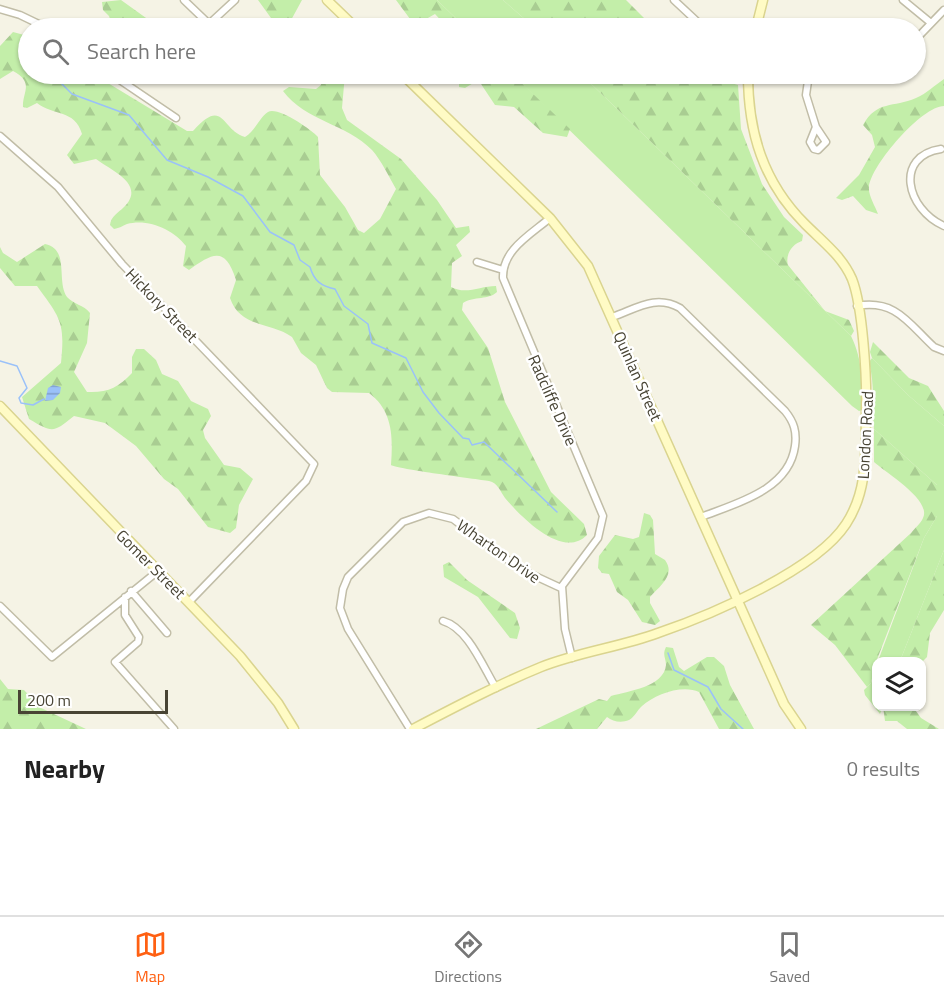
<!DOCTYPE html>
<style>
body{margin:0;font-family:"Titillium Web",sans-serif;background:#f6f6f6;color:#222}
.controls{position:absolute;right:18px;bottom:18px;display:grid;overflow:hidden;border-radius:12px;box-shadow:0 2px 4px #0004}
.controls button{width:54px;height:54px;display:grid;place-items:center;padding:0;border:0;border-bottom:2px solid #e0e0e0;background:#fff;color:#222;font:30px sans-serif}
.scale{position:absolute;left:18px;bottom:15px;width:150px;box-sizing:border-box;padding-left:6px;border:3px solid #484434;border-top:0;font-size:16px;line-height:21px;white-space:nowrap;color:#484434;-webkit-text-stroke:4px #fff;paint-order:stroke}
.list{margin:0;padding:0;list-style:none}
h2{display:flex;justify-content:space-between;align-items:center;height:78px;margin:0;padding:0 24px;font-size:26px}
h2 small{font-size:20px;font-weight:400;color:#767676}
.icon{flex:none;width:33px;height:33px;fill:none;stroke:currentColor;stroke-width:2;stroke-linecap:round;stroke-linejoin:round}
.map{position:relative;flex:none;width:944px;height:729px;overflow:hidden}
.search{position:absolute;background:#fff;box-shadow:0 2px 4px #0004;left:18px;right:18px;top:18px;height:66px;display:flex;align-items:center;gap:15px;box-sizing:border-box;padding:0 21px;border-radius:33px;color:#767676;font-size:22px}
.sheet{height:186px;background:#fff}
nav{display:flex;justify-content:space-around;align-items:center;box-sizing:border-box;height:84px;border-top:2px solid #e0e0e0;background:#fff;font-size:16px;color:#767676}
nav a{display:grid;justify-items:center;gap:3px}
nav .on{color:#ff6012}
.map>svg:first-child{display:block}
.grass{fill:#c3eea9}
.forest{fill:url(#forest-firs)}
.water{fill:url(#water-rules)}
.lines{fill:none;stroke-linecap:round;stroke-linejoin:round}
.stream{stroke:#9ac1f9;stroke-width:1.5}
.street-casing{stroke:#c1bda7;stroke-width:9}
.secondary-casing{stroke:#dad48f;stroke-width:11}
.street{stroke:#fff;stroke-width:6}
.secondary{stroke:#fffbc5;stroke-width:8}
.labels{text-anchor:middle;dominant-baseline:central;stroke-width:5;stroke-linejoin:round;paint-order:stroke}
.street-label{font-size:16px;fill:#484434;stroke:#fff}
</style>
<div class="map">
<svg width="944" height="729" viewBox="0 0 944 729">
<defs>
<pattern id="forest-firs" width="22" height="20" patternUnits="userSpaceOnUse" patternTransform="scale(1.5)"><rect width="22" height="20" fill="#c3eea9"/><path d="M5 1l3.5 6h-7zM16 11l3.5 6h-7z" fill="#a9cd92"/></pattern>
<pattern id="water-rules" width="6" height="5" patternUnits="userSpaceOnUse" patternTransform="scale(1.5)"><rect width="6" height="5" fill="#9ac1f9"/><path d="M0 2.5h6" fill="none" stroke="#809eca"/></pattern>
</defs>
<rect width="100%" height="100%" fill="#f5f3e5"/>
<!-- grass -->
<path class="grass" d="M437 0H503L535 28H466Z
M512 74H581L851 336C863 360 862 384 863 410L859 411 852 406Z
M872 358 908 395 944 426V550L900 661H878L924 538 937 516V485L874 429C872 406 875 385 869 362Z
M876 666V706L883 707 880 714 865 695 864 690 871 683Z"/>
<!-- forest -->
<path class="forest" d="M121 0 160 28H113L109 16 103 10 102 2Z
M258 0H302L290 22 293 28H260L271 18Z
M396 0H437L466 28H448L435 14 419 23H413Z
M503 0H626L654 28H535Z
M13 32 28 36V74H93L187 131H193C224 96 221 130 245 137 255 131 259 118 268 112 277 106 311 129 318 137L320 175 345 207 358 230 364 233 380 219 396 189C389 177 381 160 372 150 347 124 305 121 283 91L289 87 316 89 321 85 322 74H345L342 108 347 120 401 159 437 200 456 228 469 226 470 232 456 245 462 256 452 263 451 287C466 295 480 286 496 286L497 292C489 300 474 296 463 303L462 310 488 348 505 402 551 492 584 524 587 535C563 560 521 517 505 498 500 491 498 483 489 481 476 479 397 469 391 465 393 437 393 411 369 393L332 392 327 388 316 365 301 353 292 337C271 322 240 328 230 298L236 280C225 245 212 254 189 270L183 266 186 246C174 230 148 218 127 224 122 226 120 228 114 229L110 225C111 216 118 213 124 207 147 184 110 170 96 159L74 164 67 155 82 134C75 109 53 116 37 103L27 108 23 107C22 92 35 83 13 71L0 79V46Z
M459 74H512L570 129 567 137 543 133 514 107 495 105 481 84 475 82 465 88 459 87Z
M581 74H699L738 85 741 129 762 184 784 217 803 235 802 241C792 244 785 255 788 265L825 311 849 320 854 331 851 336Z
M944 79V106C922 106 871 165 869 187 868 195 875 206 878 214L866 210 853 196 842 200 836 198 859 175 875 147 872 135 863 125C877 100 893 108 916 98 926 94 935 85 944 79Z
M45 244C70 249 56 281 67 297 73 304 84 305 90 313L87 343 74 372 87 392C107 393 118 388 132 373V357L136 349H144L156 360 162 374 178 381 191 401 208 409 211 416 203 430 205 438 224 465 240 468 253 479 239 505 236 528 230 533 208 527 178 489 164 479 136 446 105 423 74 416C53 433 53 433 29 419L22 397 61 363C65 322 61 319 37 286H15L0 268V247L3 253 17 262Z
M873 342 909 378 928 386 944 411V426L908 395 872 358 870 352Z
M874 429 937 485 939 497 937 516 924 538 876 662 871 683 867 687 835 645 811 625 911 533C914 529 921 523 923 518 932 500 885 472 874 462Z
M644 513 650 515 653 520 655 554 665 560C676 575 660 586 650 597V603L660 621 655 625 642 622 628 600 617 592 609 574 602 573 598 568 599 556 615 535 633 539 639 537Z
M944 550V610L930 633 927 657 923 661H900Z
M449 562 467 580 515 613 520 628 517 639 510 638 478 597 444 577 443 565Z
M666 647 673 648 679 667 684 671 707 657H714L724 666 730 685 754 729H719L699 692C683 684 655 694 642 706 637 710 635 717 629 720 622 723 613 722 607 717L597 729H536L599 699 607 701 611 696C628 691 664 687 666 665 666 658 662 655 666 647Z
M0 679 8 689 24 690 41 708 86 729H0Z
M883 706 913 707 921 718 939 729H907L897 721H885Z"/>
<!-- water -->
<path class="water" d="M53 385 61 387 60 393 53 400 45 401 48 388Z"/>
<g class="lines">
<!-- stream -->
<path class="stream" d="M47 74 54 76 72 94 129 115 167 160 208 177 243 196 270 232 294 245 300 260 310 267C314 281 321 286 335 289L344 306 368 324 372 343 406 358 423 392 439 413 463 438 469 439 472 445 484 442 557 512
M0 361 17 366 27 388 19 398 21 403 33 405 44 399
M668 653 674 670 708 687 721 709 743 729"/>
<!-- street casing -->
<g class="street-casing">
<path id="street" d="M184 0 209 24 235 0
M674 0 704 28
M903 0 931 23
M0 9 20 15 47 28
M916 39 944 10
M111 74 176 118
M809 74 806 95 816 127
M816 127 826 142 818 150 814 149 810 142Z
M0 136 58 187 122 264 314 464 306 481 189 602
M941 149C894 156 906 209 944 226
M550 218C530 235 502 250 503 278L603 516 598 538 562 586 565 629 572 658
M477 262 503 270
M857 306C896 299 909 324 934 347L944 351
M612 317C636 309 655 294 680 308L785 411C794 422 797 432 795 446 789 490 737 503 701 517
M131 591 167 633
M125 597V615L139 637 138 642 115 662 174 729
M0 606 52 657 158 571
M443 621C468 628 483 667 496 688
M410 729 348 629 340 608 343 589 348 577 403 522 429 513 453 519 520 569 561 588"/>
</g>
<!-- secondary casing -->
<g class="secondary-casing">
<path id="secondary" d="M327 0 356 28
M756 28 763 0
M402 74 550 218 588 266 784 704 801 729
M0 406 240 656 278 703 294 729
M413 729C455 707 497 685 541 667 579 652 620 647 658 633 711 615 816 570 846 524 869 489 865 450 866 410 867 380 863 307 852 279 842 256 823 242 805 224 763 182 748 132 748 74"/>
</g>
<!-- street -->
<use href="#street" class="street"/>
<!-- secondary -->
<use href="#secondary" class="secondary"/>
</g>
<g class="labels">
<!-- street labels -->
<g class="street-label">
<text transform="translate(162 305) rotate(46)">Hickory Street</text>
<text transform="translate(638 376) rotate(66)">Quinlan Street</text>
<text transform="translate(553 400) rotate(66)">Radcliffe Drive</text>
<text transform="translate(865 435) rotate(-87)">London Road</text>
<text transform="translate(499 551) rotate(35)">Wharton Drive</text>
<text transform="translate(151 564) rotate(45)">Gomer Street</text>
</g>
</g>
</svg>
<div class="controls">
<button><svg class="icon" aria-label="layers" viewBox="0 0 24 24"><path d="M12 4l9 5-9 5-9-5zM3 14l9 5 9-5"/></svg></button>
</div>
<div class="scale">200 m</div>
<div class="search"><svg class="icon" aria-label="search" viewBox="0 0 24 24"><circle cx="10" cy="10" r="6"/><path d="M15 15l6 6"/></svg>Search here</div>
</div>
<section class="sheet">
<h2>Nearby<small>0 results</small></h2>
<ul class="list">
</ul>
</section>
<nav>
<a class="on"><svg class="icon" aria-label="map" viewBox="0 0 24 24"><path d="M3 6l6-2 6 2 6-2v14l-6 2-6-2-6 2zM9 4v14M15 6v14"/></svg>Map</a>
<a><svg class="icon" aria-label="directions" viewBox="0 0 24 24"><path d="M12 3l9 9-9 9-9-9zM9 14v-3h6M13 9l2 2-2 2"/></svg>Directions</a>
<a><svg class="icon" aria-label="saved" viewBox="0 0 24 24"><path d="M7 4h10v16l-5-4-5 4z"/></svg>Saved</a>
</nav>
